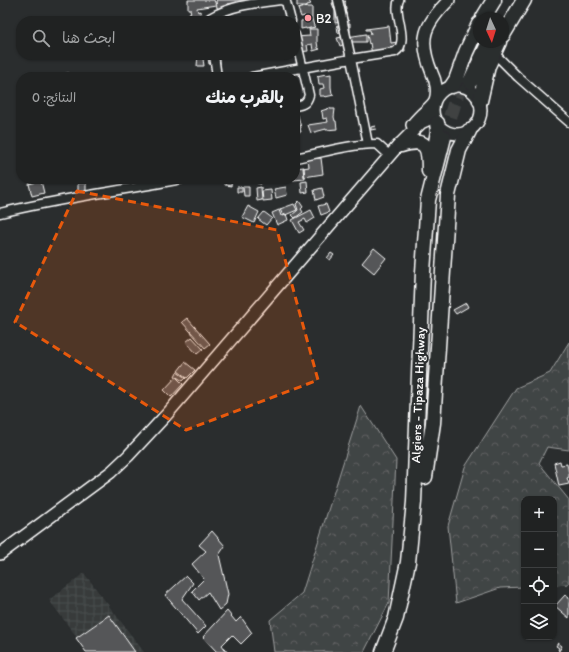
<!DOCTYPE html>
<html lang="ar">
<meta charset="utf-8">
<style>
body{margin:0;font-family:Itim,"Playpen Sans Arabic",sans-serif;background:#282a2a;color:#f1f3f6;direction:rtl}
.controls{position:absolute;right:12px;bottom:12px;display:grid;overflow:hidden;border-radius:8px;box-shadow:0 1px 3px #0004}
.controls button{width:36px;height:36px;display:grid;place-items:center;padding:0;border:0;border-bottom:1px solid #3d3f40;background:#202222;color:#f1f3f6;font:20px sans-serif}
.compass{position:absolute;left:473px;top:12px;width:36px;height:36px;border-radius:50%;background:#202222;box-shadow:0 1px 3px #0004;rotate:176deg}
.list{margin:0;padding:0;list-style:none}
h2{display:flex;justify-content:space-between;align-items:center;height:52px;margin:0;padding:0 16px;font-size:17px}
h2 small{font-size:13px;font-weight:400;color:#a2a4a5}
.icon{flex:none;width:22px;height:22px;fill:none;stroke:currentColor;stroke-width:2;stroke-linecap:round;stroke-linejoin:round}
.map{position:relative;flex:none;width:569px;height:652px;overflow:hidden;direction:ltr}
.search{position:absolute;background:#202222;box-shadow:0 1px 3px #0004;left:16px;top:16px;width:284px;height:44px;display:flex;align-items:center;gap:10px;box-sizing:border-box;padding:0 14px;border-radius:16px;color:#a2a4a5;font-size:15px}
.panel{position:absolute;background:#202222;box-shadow:0 1px 3px #0004;left:16px;top:72px;width:284px;height:112px;border-radius:16px;direction:rtl}
.map>svg:first-child{display:block}
.industrial{fill:url(#industrial-grid)}
.forest{fill:url(#forest-crowns);stroke:#a0a2a2}
.building{fill:#555758;stroke:#fff}
.lines{fill:none;stroke-linecap:round;stroke-linejoin:round}
.motorway-tunnel{stroke:#3f4243;stroke-width:14;stroke-dasharray:14 7;stroke-linecap:butt}
.minor-casing{stroke:#fff;stroke-width:11}
.secondary-casing{stroke:#fff;stroke-width:14}
.motorway-casing{stroke:#fff;stroke-width:17}
.minor{stroke:#2a2d2e;stroke-width:8}
.secondary{stroke:#2a2d2e;stroke-width:11}
.motorway{stroke:#2a2d2e;stroke-width:14}
.marked{fill:#e8590c;fill-opacity:0.2;stroke:#e8590c;stroke-width:3;stroke-dasharray:8 5;stroke-linejoin:round}
.poi-dot{fill:#ff9aa2;stroke:#2a2d2e;stroke-width:1.5}
.labels{text-anchor:middle;dominant-baseline:central;stroke-width:4;stroke-linejoin:round;paint-order:stroke}
.poi-label{font-size:13px;fill:#fff;stroke:#2a2d2e;text-anchor:start}
.street-label{font-size:13px;fill:#fff;stroke:#2a2d2e}
</style>
<div class="map">
<svg width="569" height="652" viewBox="0 0 569 652">
<defs>
<pattern id="industrial-grid" width="8" height="8" patternUnits="userSpaceOnUse"><rect width="8" height="8" fill="#373a3b"/><path d="M0 4h8M4 0v8" fill="none" stroke="#4b4e4f"/></pattern>
<pattern id="forest-crowns" width="20" height="18" patternUnits="userSpaceOnUse"><rect width="20" height="18" fill="#414445"/><path d="M2 6a3 3 0 1 1 6 0M12 15a3 3 0 1 1 6 0" fill="none" stroke="#5e6061"/></pattern>
</defs>
<rect width="100%" height="100%" fill="#2a2d2e"/>
<filter id="ink" filterUnits="userSpaceOnUse"><feTurbulence type="fractalNoise" baseFrequency=".025" numOctaves="2"/><feDisplacementMap in="SourceGraphic" scale="8" xChannelSelector="R" yChannelSelector="G"/><feConvolveMatrix kernelMatrix="1 2 1 2 8 2 1 2 1" color-interpolation-filters="sRGB"/></filter>
<g filter="url(#ink)">
<!-- industrial -->
<path class="industrial" d="M84 573 144 652H88L49 600Z"/>
<!-- forest -->
<path class="forest" d="M569 342V450L547 447 539 463 569 500V582L568 584 554 585V499H524V587L500 588 456 603 448 526 465 467 516 388 550 373Z
M361 406 396 460 389 603 364 652H274L270 620 302 593Z"/>
<!-- building -->
<path class="building" d="M188 0H214L216 5 197 8 198 12 200 11 201 18 203 19 199 20V21H189V13H191L190 9H188Z
M217 0H245V9L234 10 233 4H228L229 10 219 13 218 8H217L216 1Z
M297 0H309L310 3 311 4 307 5V6H297Z
M346 1 345 2 346 9 340 10 341 14 346 13 347 20 349 21 335 23V11L332 3Z
M307 6V7H312V19L314 26 315 27 306 29V28L301 29V21L305 20V16L301 17 298 9Z
M350 23V32H347V37L366 34V42H350L340 46 337 38 342 37 341 33H338L337 26H336Z
M389 26 391 43 404 41 405 51 372 55 370 43 369 44 367 35 371 34 370 30H366V29Z
M309 29H317V42L318 48 320 49 313 51 312 44 307 45 308 51 299 52 296 37 310 36Z
M198 55H220V64H209L208 58 203 59 204 66H197Z
M69 73V77H61V74Z
M326 74V75L331 74V87L332 94 334 95 325 97 324 96H320V89L324 88 323 84H319L318 77 317 76Z
M330 108V109H335L334 117 335 121H336L337 129 326 130V129L311 133 308 125 328 122 327 118 323 119 322 112 321 111Z
M298 115 301 128H300L301 132H295V117Z
M375 126 376 129 371 130V127Z
M321 158 323 174 304 177 303 168 309 167 308 159Z
M304 167 305 179 293 180 295 179V168Z
M225 179H232L231 186 225 185Z
M257 179H261V184L257 183Z
M41 181 44 193 32 196 29 184Z
M307 181 308 192 302 193 301 182Z
M78 183H86V192H78Z
M237 187H242V192H237Z
M243 187H249V196H244Z
M261 187 262 200 257 201 256 188Z
M286 187 287 195 276 198 274 189Z
M322 188 324 197 316 200 314 190Z
M271 190 272 200 263 201 262 191Z
M299 201 303 207 301 209 303 212 295 218 292 215 298 210 296 204Z
M294 204 297 210 283 216 280 209Z
M326 204 329 212 321 215 318 206Z
M248 206 259 212 254 223 242 217Z
M279 210 281 216 286 214 288 220 277 225 272 213Z
M311 210 315 218 307 223 305 219 299 222 304 230 299 233 292 220Z
M264 212 272 218 266 225 258 219Z
M374 248 386 258 374 273 362 263Z
M331 253 334 255 330 260 327 258Z
M466 303 468 307 456 314 453 310Z
M187 318 210 344 205 348 182 322Z
M192 337 203 349 197 354 186 342Z
M185 362 195 370 187 378 178 371Z
M177 372 186 378 183 381 175 376Z
M176 377 183 384 171 397 164 390Z
M560 461 561 465 567 464 569 474V477L567 478 569 484 559 486 554 463Z
M212 531 225 546 219 555 228 594 226 604 219 610 208 592 199 600 192 591 204 579 192 564 206 551 199 545Z
M186 576 193 583 182 599 206 626 198 634 165 595Z
M565 595 569 598V618L555 606Z
M227 611 236 622 241 617 252 633 241 644 232 635 222 645 227 652H217L203 637Z
M109 615 135 652H86L76 638Z
M558 643 562 646 559 651 558 650 559 648 556 646Z"/>
<g class="lines">
<!-- motorway-tunnel -->
<path class="motorway-tunnel" d="M444 137 462 79"/>
<!-- minor casing -->
<g class="minor-casing">
<path id="minor" d="M338 0 351 59 395 52C411 42 392 12 399 0
M210 21V18C231 5 256 3 281 0L286 2 291 21
M295 35 309 95C307 103 303 105 295 106
M494 53 518 77 569 122
M214 55 217 77
M252 77 351 59 368 144
M295 158C322 153 349 144 377 144L390 156
M0 213C60 198 121 191 181 179"/>
</g>
<!-- secondary casing -->
<g class="secondary-casing">
<path id="secondary" d="M433 110a24 24 0 1 1 48 0a24 24 0 1 1-48 0Z
M412 125C415 121 419 117 422 114 426 110 433 105 435 100 438 92 436 81 432 73 418 39 424 25 449 0
M0 554 111 472 128 456 168 413 397 147 421 123 434 117"/>
</g>
<!-- motorway casing -->
<g class="motorway-casing">
<path id="motorway" d="M483 18 494 0
M503 35 524 0
M470 82 489 42
M452 86 456 80 466 52 479 24
M480 101 488 66 499 42
M401 145C428 137 429 148 429 171
M435 148 438 131 437 123
M425 477 433 423 448 195 459 150 469 131
M383 652 396 618 408 562 414 502 423 272 428 200 444 137"/>
</g>
<!-- minor -->
<use href="#minor" class="minor"/>
<!-- secondary -->
<use href="#secondary" class="secondary"/>
<!-- motorway -->
<use href="#motorway" class="motorway"/>
</g>
</g>
<!-- marked area -->
<path class="marked" d="M77 191 277 230 318 380 186 430 15 322Z"/>
<!-- markers -->
<circle class="poi-dot" cx="308" cy="18" r="4"/>
<g class="labels">
<!-- poi labels -->
<g class="poi-label">
<text x="316" y="18">B2</text>
</g>
<!-- street labels -->
<g class="street-label">
<text transform="translate(418 395) rotate(-88)">Algiers - Tipaza Highway</text>
</g>
</g>
</svg>
<div class="controls">
<button>+</button>
<button>−</button>
<button><svg class="icon" aria-label="locate" viewBox="0 0 24 24"><circle cx="12" cy="12" r="6"/><path d="M12 2v4M12 18v4M2 12h4M18 12h4"/></svg></button>
<button><svg class="icon" aria-label="layers" viewBox="0 0 24 24"><path d="M12 4l9 5-9 5-9-5zM3 14l9 5 9-5"/></svg></button>
</div>
<svg class="compass" viewBox="-18 -18 36 36"><path d="M0-13l5 13h-10z" fill="#e53935"/><path d="M0 13l5-13h-10z" fill="#a2a4a5"/></svg>
<div class="search"><svg class="icon" aria-label="search" viewBox="0 0 24 24"><circle cx="10" cy="10" r="6"/><path d="M15 15l6 6"/></svg>ابحث هنا</div>
<section class="panel">
<h2>بالقرب منك<small>النتائج: 0</small></h2>
<ul class="list">
</ul>
</section>
</div>
